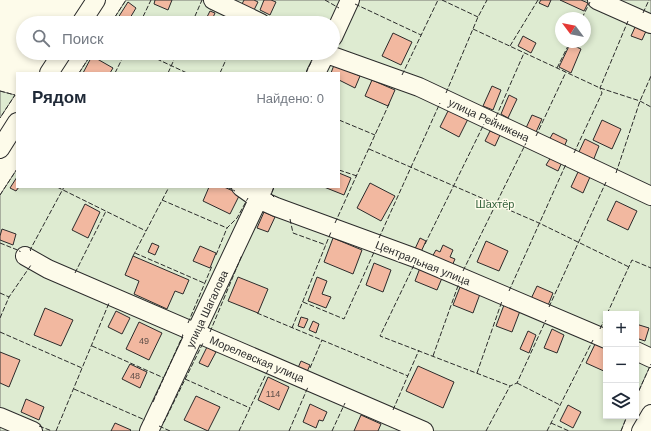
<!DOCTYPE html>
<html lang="ru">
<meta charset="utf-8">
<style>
body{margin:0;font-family:Arial,sans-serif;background:#f6f6f7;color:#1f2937}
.controls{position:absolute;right:12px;bottom:12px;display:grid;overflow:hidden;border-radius:0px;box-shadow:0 2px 6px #0003}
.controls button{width:36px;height:36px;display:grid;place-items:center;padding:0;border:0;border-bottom:1px solid #e0e1e3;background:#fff;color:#1f2937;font:20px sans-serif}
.compass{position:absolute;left:555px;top:12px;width:36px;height:36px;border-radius:50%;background:#fff;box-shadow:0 2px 6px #0003;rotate:302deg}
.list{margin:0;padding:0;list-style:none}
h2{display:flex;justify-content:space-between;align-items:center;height:52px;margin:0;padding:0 16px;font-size:17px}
h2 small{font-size:13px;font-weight:400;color:#747a83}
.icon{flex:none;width:22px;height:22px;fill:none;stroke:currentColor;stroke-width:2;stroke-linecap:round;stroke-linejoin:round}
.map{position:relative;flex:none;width:651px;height:431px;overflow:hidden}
.search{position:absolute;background:#fff;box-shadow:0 2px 6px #0003;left:16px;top:16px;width:324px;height:44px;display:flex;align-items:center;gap:10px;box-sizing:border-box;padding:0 14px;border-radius:22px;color:#747a83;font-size:15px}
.panel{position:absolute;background:#fff;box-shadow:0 2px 6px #0003;left:16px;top:72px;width:324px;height:116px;border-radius:0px}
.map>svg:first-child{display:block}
.green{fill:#deebd1;stroke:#74746e;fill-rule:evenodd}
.building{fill:#f2b8a0;stroke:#2b2b2b}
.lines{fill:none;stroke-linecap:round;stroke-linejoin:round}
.minor-casing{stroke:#2b2b2b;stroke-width:20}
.minor{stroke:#fdfbea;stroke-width:18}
.fence{stroke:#2b2b2b;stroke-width:1;stroke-dasharray:5 2;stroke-linecap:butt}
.labels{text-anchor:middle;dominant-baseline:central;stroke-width:3;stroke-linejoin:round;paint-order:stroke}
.number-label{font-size:9px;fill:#5d4e48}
.street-label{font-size:11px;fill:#2b2b2b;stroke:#fdfbea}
.park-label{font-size:11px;fill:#34623c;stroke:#fdfbea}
</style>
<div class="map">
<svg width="651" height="431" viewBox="0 0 651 431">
<rect width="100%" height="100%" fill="#fdfbea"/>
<!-- green -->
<path class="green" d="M126 0H651V364L636 397V314H606V416H627L621 431H0V195L17 169V187H339V73H79L92 53H333V23H111ZM561 18H585V42H561Z
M0 91 15 95 0 118Z"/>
<!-- building -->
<path class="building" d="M155 0H172L168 10 154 4Z
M244 0H254L258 2 253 12 241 6Z
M264 0H271L276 2 270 15 260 10Z
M541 0H551L548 7 539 3Z
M560 0H581L588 3 584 11Z
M128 2 136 8 127 23H119L116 21Z
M210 11 215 13 211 22 206 19Z
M636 25 647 29 642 40 631 36Z
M393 33 412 42 401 65 382 56Z
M523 36 536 43 531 53 518 46Z
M570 44 581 49 571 73 559 67Z
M92 56 113 68 110 73H83Z
M334 65 360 76 355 88 339 80V73H331Z
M372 80 395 90 388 106 365 96Z
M492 86 501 90 493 110 483 106Z
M509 95 517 99 508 118 501 114Z
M449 109 468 119 459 137 440 127Z
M532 115 542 119 536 132 526 128Z
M602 120 621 129 612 149 593 140Z
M490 131 500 135 495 146 485 141Z
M553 133 567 140 564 147 549 140Z
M585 139 599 146 593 161 578 154Z
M551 157 562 162 558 171 546 165Z
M578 172 590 177 583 193 571 187Z
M339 173 351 178 344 195 324 187H339Z
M17 177V187H19L16 191 10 188Z
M370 183 395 196 381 221 357 208Z
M209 187H224L240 194 230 214 203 201Z
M616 201 637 211 628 230 607 220Z
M85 204 100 212 88 238 72 230Z
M264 212 275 217 268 232 257 228Z
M2 229 16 234 13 245 0 240V236Z
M333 238 362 250 353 274 324 262Z
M420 238 426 241 420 254 414 251Z
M486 241 508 251 499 271 477 262Z
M152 243 159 246 155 255 148 252Z
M443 245 453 250 450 257 455 259 452 266 432 257 436 250 440 252Z
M200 246 216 253 210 268 193 261Z
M133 256 189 280 183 294 175 291 167 309 134 294 139 281 125 275Z
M374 263 391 270 383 292 366 285Z
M420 268 442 278 437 290 415 281Z
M238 277 268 289 258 313 228 301Z
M317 277 327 281 322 294 331 297 326 308 308 301Z
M537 286 553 293 547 308 530 301Z
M460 287 480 294 473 313 453 305Z
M504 305 520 311 512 332 496 326Z
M45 308 73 320 61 346 34 335Z
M116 311 130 318 122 334 108 327Z
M301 317 308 319 304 328 298 326Z
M313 321 319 324 316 333 309 330Z
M139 322 162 333 149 360 126 349Z
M636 324 649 328 645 341 636 338Z
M552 329 564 335 557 353 544 348Z
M528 331 536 335 529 353 520 349Z
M596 342 606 347V372L586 363Z
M207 347 216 352 208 367 199 363Z
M0 352 20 360 9 387 0 383Z
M301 361 310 365 306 374 297 370Z
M130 364 147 372 140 388 122 379Z
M418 366 454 382 443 408 406 391Z
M268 377 289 387 279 410 258 400Z
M196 396 220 407 208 431 184 420Z
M26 399 44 407 39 420 21 412Z
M310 404 327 412 323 421 319 420 316 428 303 422Z
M568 405 581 412 573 428 560 421Z
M361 415 381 424 378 431H354Z
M115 423 131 430 130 431H111Z"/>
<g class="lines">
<!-- minor casing -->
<g class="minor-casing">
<path id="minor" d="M213 0 261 23
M597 0 651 24
M81 23 96 0
M333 37 350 0
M324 53 419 87 651 196
M49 73 62 53
M316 73 326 53
M0 149 17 122
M241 187 258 199 276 207 418 259 606 339
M25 256 48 269 424 431
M636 351 651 358
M0 417 33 431
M149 431 264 187
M641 431 651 414"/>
</g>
<!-- minor -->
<use href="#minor" class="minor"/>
<!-- fence -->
<path class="fence" d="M325 0 339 8
M442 0 478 17
M355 4 421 35
M643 13 649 0
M582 18 590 2
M267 20 274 23
M111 23 126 0
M140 23 151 0
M192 23 202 0
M473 29 600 88 640 101 651 107
M510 46 538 0
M144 53 187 73
M557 68 570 42
M79 73 92 53
M115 73 125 53
M168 73 177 53
M220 73 229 53
M306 73 315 54 312 53
M402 75 438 0
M0 91 15 95 0 118
M446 93 478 17 487 0
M496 117 524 53
M339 120 375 135
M536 136 566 72
M369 149 539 223 629 267
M574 153 602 93 600 88 628 21
M339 170 357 176
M616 173 640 101 651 76
M57 187 146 231
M227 187 235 191
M274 187 271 194 275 198
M0 195 17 169
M162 200 227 228
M290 219 293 233 326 245
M335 223 389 104
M379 238 440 103
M0 243 20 251V252
M425 244 484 124
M31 251 30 250 64 187
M135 253 204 283
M216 255 227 228 237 218 248 198
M133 256 169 187
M414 265 380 336 510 386
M463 271 526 143
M75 273 106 211
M509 291 566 164
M0 293 9 297
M303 302 344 319 375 250
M549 307 606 182
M257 313 408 376
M607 314 632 260 651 268
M0 318 9 297 31 265
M188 323 212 266
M292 328 331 232
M600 329 606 316
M0 332 82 368
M210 332 242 255
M92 346 164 378
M433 356 459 283
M310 368 322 340
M477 373 502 301
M185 379 250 408
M517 383 560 405
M74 389 145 420
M636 397 651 364
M153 402 183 335H182
M393 410 419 350
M163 423 165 420 203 343
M551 423 569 431
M39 426 52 431
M159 426 170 431
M56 431 109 303
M239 431 268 370
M289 431 308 387
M332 431 345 403
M486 431 510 386 517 383 546 320
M547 431 593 340
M621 431 627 416"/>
</g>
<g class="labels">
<!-- number labels -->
<g class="number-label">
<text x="144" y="341">49</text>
<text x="135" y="376">48</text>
<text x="273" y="394">114</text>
</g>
<!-- street labels -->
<g class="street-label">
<text transform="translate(489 120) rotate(25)">улица Рейникена</text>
<text transform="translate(423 263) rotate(22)">Центральная улица</text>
<text transform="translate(207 309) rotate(-65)">улица Шагалова</text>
<text transform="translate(257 359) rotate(23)">Морелевская улица</text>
</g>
<!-- park labels -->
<g class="park-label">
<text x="495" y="204">Шахтёр</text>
</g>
</g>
</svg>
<div class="controls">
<button>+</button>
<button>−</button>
<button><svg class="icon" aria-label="layers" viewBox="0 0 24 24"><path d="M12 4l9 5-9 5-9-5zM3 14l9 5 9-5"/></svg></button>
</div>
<svg class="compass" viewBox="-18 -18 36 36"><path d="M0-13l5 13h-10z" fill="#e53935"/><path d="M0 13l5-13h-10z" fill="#747a83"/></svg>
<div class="search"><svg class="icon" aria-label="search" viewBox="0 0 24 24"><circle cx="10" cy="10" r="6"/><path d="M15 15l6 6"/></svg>Поиск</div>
<section class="panel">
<h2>Рядом<small>Найдено: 0</small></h2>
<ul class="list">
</ul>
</section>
</div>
